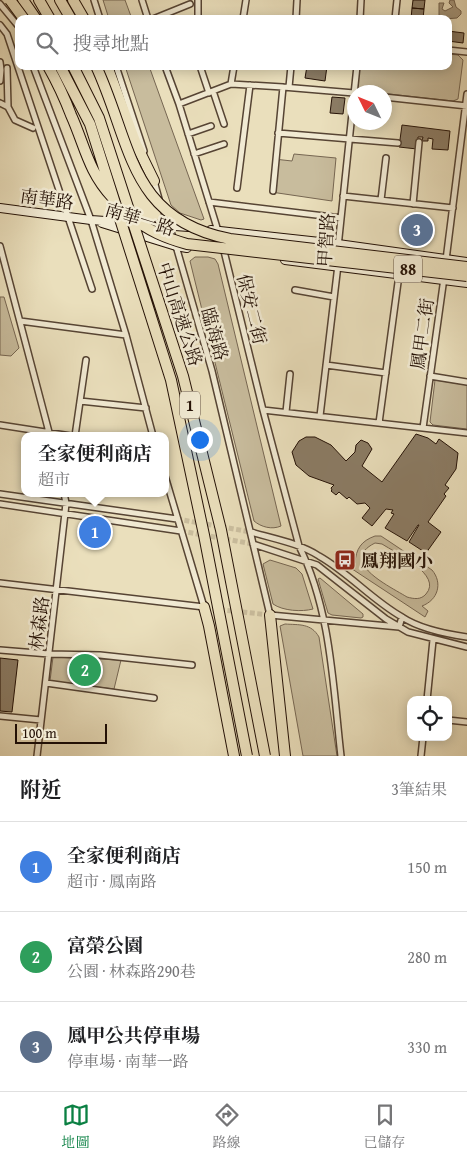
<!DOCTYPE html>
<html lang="zh-TW">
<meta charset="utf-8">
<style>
body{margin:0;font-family:"Gentium Book Plus","Noto Serif TC",serif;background:#f2f2f2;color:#202124}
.controls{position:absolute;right:15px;bottom:15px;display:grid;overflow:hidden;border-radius:10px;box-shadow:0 2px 12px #0003}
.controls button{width:45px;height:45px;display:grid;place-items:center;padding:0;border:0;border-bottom:1px solid #e0e0e0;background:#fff;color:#202124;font:25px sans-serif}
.compass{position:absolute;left:347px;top:85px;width:45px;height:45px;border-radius:50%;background:#fff;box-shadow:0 2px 12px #0003;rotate:313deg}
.scale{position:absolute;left:15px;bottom:12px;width:92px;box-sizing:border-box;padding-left:5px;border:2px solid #241106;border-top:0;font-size:14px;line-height:18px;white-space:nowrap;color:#241106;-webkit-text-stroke:4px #f1ead3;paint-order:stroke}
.you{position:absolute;left:199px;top:439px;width:18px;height:18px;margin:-12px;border:4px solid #fff;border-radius:50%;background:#1a73e8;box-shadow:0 0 0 8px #1a73e833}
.badge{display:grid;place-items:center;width:32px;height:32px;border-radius:50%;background:#0b8043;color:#fff;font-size:16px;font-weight:700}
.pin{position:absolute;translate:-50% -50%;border:2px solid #fff;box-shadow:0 1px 5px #0006}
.popup{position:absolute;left:21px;top:432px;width:148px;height:65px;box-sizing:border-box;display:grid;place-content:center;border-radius:10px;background:#fff;filter:drop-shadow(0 1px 4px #0005);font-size:16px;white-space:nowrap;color:#757577}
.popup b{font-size:19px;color:#202124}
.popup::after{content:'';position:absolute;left:50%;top:100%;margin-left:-10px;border:10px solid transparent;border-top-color:#fff}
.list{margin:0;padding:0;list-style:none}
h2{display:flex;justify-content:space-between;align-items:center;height:65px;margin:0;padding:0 20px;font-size:21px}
h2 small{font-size:16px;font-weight:400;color:#757577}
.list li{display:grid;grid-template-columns:32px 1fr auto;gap:15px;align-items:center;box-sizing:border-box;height:90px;padding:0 20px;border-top:1px solid #e0e0e0}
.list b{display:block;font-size:19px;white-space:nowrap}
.list p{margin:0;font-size:16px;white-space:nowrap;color:#757577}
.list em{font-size:16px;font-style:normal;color:#757577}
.icon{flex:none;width:28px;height:28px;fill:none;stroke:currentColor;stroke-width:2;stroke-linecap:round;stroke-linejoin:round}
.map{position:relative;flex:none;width:467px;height:756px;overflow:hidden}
.search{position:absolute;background:#fff;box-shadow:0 2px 12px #0003;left:15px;right:15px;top:15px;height:55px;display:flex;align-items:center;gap:12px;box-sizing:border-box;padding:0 18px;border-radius:10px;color:#757577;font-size:19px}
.sheet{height:335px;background:#fff}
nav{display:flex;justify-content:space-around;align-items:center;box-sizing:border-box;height:70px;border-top:1px solid #e0e0e0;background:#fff;font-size:14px;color:#757577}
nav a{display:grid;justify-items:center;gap:2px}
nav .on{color:#0b8043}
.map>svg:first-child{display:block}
.green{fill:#c8bc9d;stroke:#766652;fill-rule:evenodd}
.water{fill:#a7997e;stroke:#73634e}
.building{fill:#8b7c65;stroke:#241106}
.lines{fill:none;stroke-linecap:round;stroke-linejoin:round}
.street-tunnel{stroke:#ccc0a1;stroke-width:5;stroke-dasharray:5 2.5;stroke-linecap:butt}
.street-casing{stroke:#564434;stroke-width:8}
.secondary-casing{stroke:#241106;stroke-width:10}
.highway-casing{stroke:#241106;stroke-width:12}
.street{stroke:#f1ead3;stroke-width:5}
.secondary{stroke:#f1ead3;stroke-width:8}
.highway{stroke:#eadfbc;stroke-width:10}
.highway-bridge-casing{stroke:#241106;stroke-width:12;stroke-linecap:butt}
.highway-bridge{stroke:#eadfbc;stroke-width:10}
.labels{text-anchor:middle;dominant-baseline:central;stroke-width:5;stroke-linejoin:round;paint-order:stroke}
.shield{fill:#f1ead3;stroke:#625244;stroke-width:1}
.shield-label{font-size:16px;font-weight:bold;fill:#241106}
.street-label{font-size:18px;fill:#241106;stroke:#f1ead3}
.poi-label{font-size:18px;font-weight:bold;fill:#241106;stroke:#f1ead3;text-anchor:start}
</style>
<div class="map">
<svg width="467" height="756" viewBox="0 0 467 756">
<rect width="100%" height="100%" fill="#eadfbc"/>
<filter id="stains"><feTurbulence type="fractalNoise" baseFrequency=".004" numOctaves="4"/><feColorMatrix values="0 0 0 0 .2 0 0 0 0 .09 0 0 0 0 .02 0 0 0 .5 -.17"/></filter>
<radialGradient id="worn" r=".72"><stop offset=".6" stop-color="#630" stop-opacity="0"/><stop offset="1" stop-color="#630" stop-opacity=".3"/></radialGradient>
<!-- green -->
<path class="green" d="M103 0H125L132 19H109Z
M448 54 458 55 463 60 458 99 453 101 361 91 357 88 359 66H448Z
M125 66H149L204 219 201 220 180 213 171 205Z
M294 154 336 158 332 201 271 192 274 159 292 161Z
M195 257H208L215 259 218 264 281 526C272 530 261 527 254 521L190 261Z
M0 297H4L19 348 11 356 0 355Z
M435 380 467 385V429L433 425 430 422Z
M375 536H381L432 570C443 583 438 600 422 606L428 611 425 617 337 559 340 553 355 563C356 549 361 541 375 536ZM375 543 382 544C396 553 443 575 426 594 421 600 414 599 407 597 391 587 337 562 375 543Z
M270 560 296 568 302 574 313 609C302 612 283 611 273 604L263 564Z
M320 578 363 614V617L361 618 332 615 328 613 318 579Z
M285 624C299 625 311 623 319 637L337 756H303L280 626Z
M53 657 121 660 114 689 50 681Z"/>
<!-- water -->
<path class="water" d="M450 0H454L456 7 461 11V14L457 18 444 19 439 15V3H444L442 9 445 11 453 7 449 3Z"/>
<!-- building -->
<path class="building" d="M413 0H425L424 9 412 8Z
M412 8 424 9 423 19H411Z
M448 31 464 33 463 43 448 41Z
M307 66H327L325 81 305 78Z
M332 97 345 98 343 114 330 113Z
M402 125 450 131 448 150 432 149 433 139 428 138V141H422L423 137H418L417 149 399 147Z
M416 434 428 438 436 444 439 439 458 453 456 469 445 485 449 488 444 494 446 496 428 522 441 532 426 553 409 542 419 525H418L407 541 385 528 394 514 391 513 393 510 386 509 372 526 362 518 370 508 365 503 357 504 349 497 347 499 339 492 336 495 331 491 332 490 331 488 334 485 309 476 296 465 292 452 299 441 306 437H315L331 445 346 461 355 452 356 445 361 440 368 443 372 449 362 466 382 482Z
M84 524 109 528 107 540 82 537Z
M0 658 18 660 12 712 0 711Z"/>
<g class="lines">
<!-- street-tunnel -->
<path class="street-tunnel" d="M177 519 251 532
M181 531 253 544
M205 608 270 615"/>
<!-- street casing -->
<g class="street-casing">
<path id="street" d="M94 0 100 19
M142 0 148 19
M198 0V19
M0 4 19 27
M153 19 190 4
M243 19 246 0
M296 19 297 0
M360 19 361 0
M395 19 397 0
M0 25 7 34 92 289
M448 50 467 52
M0 62 1 70 0 81
M33 66 91 220 126 335 153 436
M116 66 144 151
M165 66 179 104 218 231
M200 66 209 93
M7 68 8 107
M231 84 234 66
M289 87 291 66
M213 91 224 124
M384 97 467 106
M0 103 8 107 15 120 33 128
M179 104 231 84 283 87 354 93
M278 133 398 143
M188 134 211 126
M194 154 224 144
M154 181 159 199
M237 188 250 85
M273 191 283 87
M343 196 453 208
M381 200 386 158
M209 202 341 218
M413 204 419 142
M163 209 176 246 212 371 270 615 399 627 402 617
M0 246 50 436
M223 247 263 410 299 546C331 610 333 686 341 756
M338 247 357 66
M446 260 467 94
M295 290 334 297
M20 321 126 335
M326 365 386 373
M430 376 467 382
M80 401 146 408
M263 410 467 433
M286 412 290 374
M320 416 338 265
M379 423 399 275
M0 425 71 436
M423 428 444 278
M75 436 86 360
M0 494 177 519
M0 504 181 531
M251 532C274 539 299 543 319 556 349 573 372 600 402 617 420 629 446 634 467 637
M253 544 317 565 386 619 408 632 467 647
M0 583 204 607 165 476
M0 650 49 654 100 655 192 665
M46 683 154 698
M427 700 433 640
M0 716 41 720
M448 720 467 722
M37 756 65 513 66 503 64 493
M421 756 423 737"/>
</g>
<!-- secondary casing -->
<g class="secondary-casing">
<path id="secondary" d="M0 208 91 220 189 227
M102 223 176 246 187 248
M211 230 338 244 467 262
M285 260 467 283"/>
</g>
<!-- highway casing -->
<g class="highway-casing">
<path id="highway" d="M23 0 36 19
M39 0 50 19
M60 0 71 19
M73 0 84 19
M107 66 136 144 154 181
M204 607 209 626 234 756
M270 615 285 756"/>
</g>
<!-- street -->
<use href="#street" class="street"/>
<!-- secondary -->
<use href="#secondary" class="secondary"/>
<!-- highway -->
<use href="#highway" class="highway"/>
<!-- highway-bridge casing -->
<g class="highway-bridge-casing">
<path id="highway-bridge" d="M10 0 24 19
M48 66C57 82 65 99 71 115 85 146 88 171 112 197
M60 66 90 124 171 380 204 535 247 756
M73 66 99 118 183 376 221 530 265 756
M96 66C132 143 128 219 230 239L467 267
M131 216C148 231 166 238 187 244L467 276"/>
</g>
<!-- highway-bridge -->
<use href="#highway-bridge" class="highway-bridge"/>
</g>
<!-- icons -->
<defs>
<g id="bus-square" transform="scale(1.125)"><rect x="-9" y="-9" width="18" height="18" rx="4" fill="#8f2418" stroke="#f1ead3"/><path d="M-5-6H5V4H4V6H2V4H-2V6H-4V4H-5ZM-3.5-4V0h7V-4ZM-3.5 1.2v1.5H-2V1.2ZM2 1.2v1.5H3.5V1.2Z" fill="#fff"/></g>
</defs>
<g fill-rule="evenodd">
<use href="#bus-square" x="345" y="560"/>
</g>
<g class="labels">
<!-- shield labels -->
<g class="shield">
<rect x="394" y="255.5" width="28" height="27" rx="4"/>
<rect x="180" y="391.5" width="20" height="27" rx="4"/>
</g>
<g class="shield-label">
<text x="408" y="269">88</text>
<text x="190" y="405">1</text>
</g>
<!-- street labels -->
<g class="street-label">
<text transform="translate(47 199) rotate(8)">南華路</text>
<text transform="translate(140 219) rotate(17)">南華一路</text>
<text transform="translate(326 240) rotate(-86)">甲智路</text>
<text transform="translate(252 309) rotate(76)">保安二街</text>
<text transform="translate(180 314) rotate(72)">中山高速公路</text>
<text transform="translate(215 334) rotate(74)">臨海路</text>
<text transform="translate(422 334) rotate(-82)">鳳甲二街</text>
<text transform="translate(39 623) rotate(-83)">林森路</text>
</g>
<!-- poi labels -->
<g class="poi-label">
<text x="361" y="560">鳳翔國小</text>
</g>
</g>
<rect width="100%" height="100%" filter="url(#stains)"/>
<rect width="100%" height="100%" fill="url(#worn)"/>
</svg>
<div class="controls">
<button><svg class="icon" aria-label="locate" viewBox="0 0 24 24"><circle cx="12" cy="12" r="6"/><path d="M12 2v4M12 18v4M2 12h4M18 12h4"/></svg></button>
</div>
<svg class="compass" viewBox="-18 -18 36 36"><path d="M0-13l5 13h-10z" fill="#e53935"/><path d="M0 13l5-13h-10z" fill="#757577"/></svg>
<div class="scale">100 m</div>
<div class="you"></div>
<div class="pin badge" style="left:95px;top:532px;background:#3f7fe0">1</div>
<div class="popup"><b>全家便利商店</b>超市</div>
<div class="pin badge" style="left:85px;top:670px;background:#2e9e5b">2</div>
<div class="pin badge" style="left:417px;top:230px;background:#5c6f8a">3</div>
<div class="search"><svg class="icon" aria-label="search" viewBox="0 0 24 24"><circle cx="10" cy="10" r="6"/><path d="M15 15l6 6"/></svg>搜尋地點</div>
</div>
<section class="sheet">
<h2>附近<small>3筆結果</small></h2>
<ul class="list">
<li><span class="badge" style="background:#3f7fe0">1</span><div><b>全家便利商店</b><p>超市 · 鳳南路</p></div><em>150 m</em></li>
<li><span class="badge" style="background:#2e9e5b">2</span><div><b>富榮公園</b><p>公園 · 林森路290巷</p></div><em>280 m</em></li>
<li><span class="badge" style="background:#5c6f8a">3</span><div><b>鳳甲公共停車場</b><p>停車場 · 南華一路</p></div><em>330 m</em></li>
</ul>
</section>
<nav>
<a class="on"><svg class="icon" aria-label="map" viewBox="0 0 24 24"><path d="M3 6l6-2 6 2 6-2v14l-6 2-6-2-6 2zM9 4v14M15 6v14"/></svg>地圖</a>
<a><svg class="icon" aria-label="directions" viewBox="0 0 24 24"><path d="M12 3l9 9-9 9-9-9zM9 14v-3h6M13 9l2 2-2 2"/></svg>路線</a>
<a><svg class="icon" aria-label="saved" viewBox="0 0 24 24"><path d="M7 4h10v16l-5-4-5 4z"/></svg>已儲存</a>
</nav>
